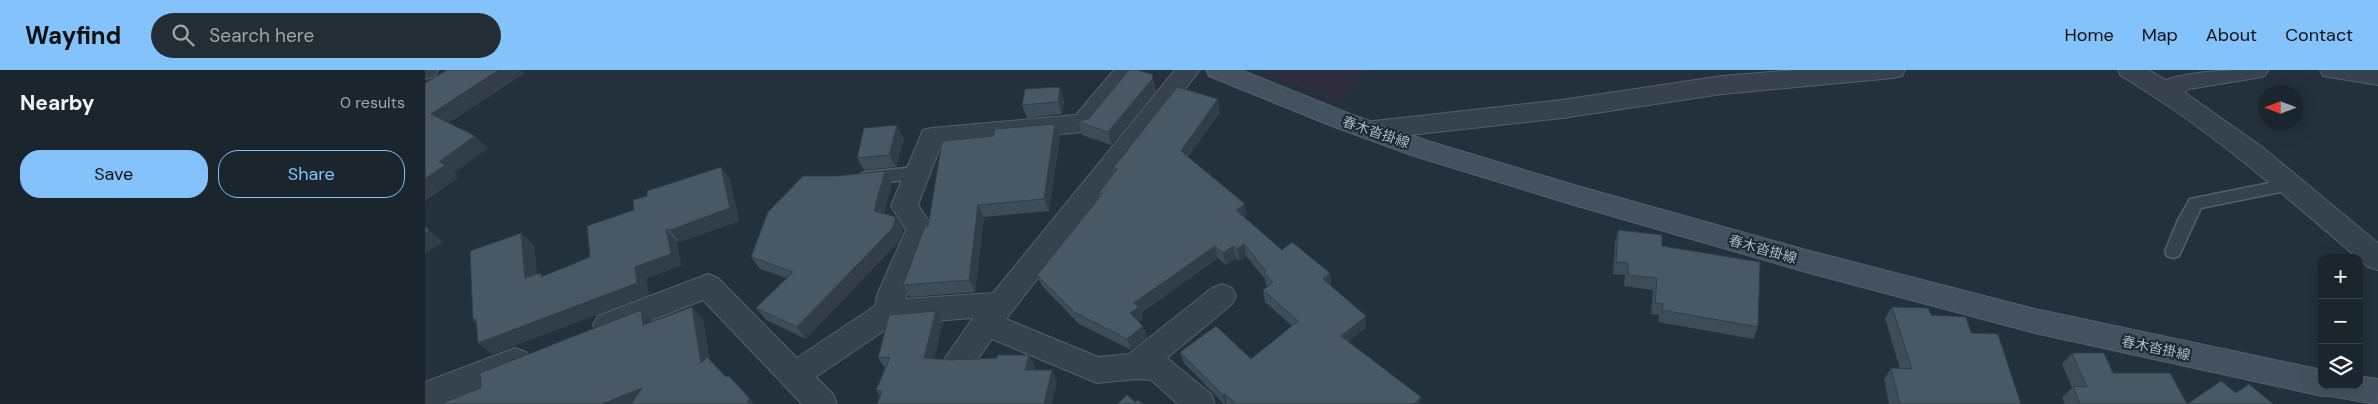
<!DOCTYPE html>
<meta charset="utf-8">
<style>
body{margin:0;font-family:"DM Sans","Noto Sans JP",sans-serif;background:#232d35;color:#f1f3f6}
.controls{position:absolute;right:15px;bottom:15px;display:grid;overflow:hidden;border-radius:10px;box-shadow:0 5px 20px #0002}
.controls button{width:45px;height:45px;display:grid;place-items:center;padding:0;border:0;border-bottom:1px solid #384249;background:#1a252d;color:#f1f3f6;font:25px sans-serif}
.compass{position:absolute;left:1833px;top:15px;width:45px;height:45px;border-radius:50%;background:#1a252d;box-shadow:0 5px 20px #0002;rotate:270deg}
.list{margin:0;padding:0;list-style:none}
h2{display:flex;justify-content:space-between;align-items:center;height:65px;margin:0;padding:0 20px;font-size:21px}
h2 small{font-size:16px;font-weight:400;color:#9fa5aa}
.actions{display:flex;gap:10px;padding:15px 20px}
.actions a{flex:1;padding:11px 0;border:1px solid #83c2fb;border-radius:20px;text-align:center;font-size:18px;color:#83c2fb}
.actions .main{background:#83c2fb;color:#111}
.icon{flex:none;width:28px;height:28px;fill:none;stroke:currentColor;stroke-width:2;stroke-linecap:round;stroke-linejoin:round}
.map{position:relative;flex:none;width:1953px;height:334px;overflow:hidden}
header{display:flex;align-items:center;gap:30px;box-sizing:border-box;height:70px;padding:0 25px;background:#83c2fb;color:#111}
header strong{font-size:24px}
nav{display:flex;gap:28px;margin-inline-start:auto;font-size:18px}
.search{width:350px;height:45px;background:#232d35;display:flex;align-items:center;gap:12px;box-sizing:border-box;padding:0 18px;border-radius:28px;color:#9fa5aa;font-size:19px}
main{display:flex}
aside{flex:1;background:#1a252d}
.map>svg:first-child{display:block}
.medical{fill:#2e2e3d}
.lines{fill:none;stroke-linecap:round;stroke-linejoin:round}
.service-casing{stroke:#54606a;stroke-width:3}
.minor-casing{stroke:#54606a;stroke-width:2}
.secondary-casing{stroke:#54606a;stroke-width:2}
.service{fill:#36424c;fill-rule:evenodd}
.minor{fill:#36424c;fill-rule:evenodd}
.secondary{fill:#44525f;fill-rule:evenodd}
.wall{fill:#3e4c57}
.shaded-wall{fill:#323e47}
.building{fill:#485865;stroke:#323e47}
.labels{text-anchor:middle;dominant-baseline:central;stroke-width:4;stroke-linejoin:round;paint-order:stroke}
.street-label{font-size:14px;fill:#b1bdc8;stroke:#1b2731}
</style>
<header>
<strong>Wayfind</strong>
<div class="search"><svg class="icon" aria-label="search" viewBox="0 0 24 24"><circle cx="10" cy="10" r="6"/><path d="M15 15l6 6"/></svg>Search here</div>
<nav><a>Home</a><a>Map</a><a>About</a><a>Contact</a></nav>
</header>
<main>
<aside>
<h2>Nearby<small>0 results</small></h2>
<ul class="list">
</ul>
<div class="actions"><a class="main">Save</a><a>Share</a></div>
</aside>
<div class="map">
<svg width="1953" height="334" viewBox="0 0 1953 334">
<rect width="100%" height="100%" fill="#22313c"/>
<!-- medical -->
<path class="medical" d="M835 0H940L925 18 918 36Z"/>
<g class="lines">
<!-- service casing -->
<g class="service-casing">
<path id="service" d="M492 97 497 99 500 103 497 107 492 109 441 114 436 112 433 108 436 104 441 102Z
M1864 109 1870 111 1872 115 1870 119 1776 138 1754 186 1748 188 1742 186 1740 181 1753 150 1765 129Z"/>
</g>
<!-- minor casing -->
<g class="minor-casing">
<path id="minor" d="M0 0H13L9 7 0 9Z
M689 0H715L667 59 658 62 516 75 493 135 509 159 480 229 568 223 750 0H775L581 249 673 287 704 284 787 218 797 214 807 218 811 226 807 234 742 288 786 324 790 334H753L726 310 711 309 672 313 567 269C554 285 548 305 524 297L520 288 548 248 469 254 391 307 408 324 412 334H377L278 230 183 267 173 264 168 255 173 246 283 204 293 208 372 288 450 236 452 225 481 160 466 136 498 60 507 58 651 45Z
M1371 0H1480L1477 6 1468 8 1297 24 1137 48 949 69 940 67 936 60 940 53 949 51 1137 30 1297 6Z
M1693 0H1724L1741 10C1770 0 1811 0 1843 0L1840 6 1831 8 1764 19 1759 22 1837 77 1953 173V200L1943 197C1865 130 1786 59 1696 6Z
M1895 0H1953V15L1898 6Z
M90 278 101 282 105 291 101 300 15 334H0V312Z"/>
</g>
<!-- secondary casing -->
<g class="secondary-casing">
<path id="secondary" d="M781 0H816L925 44 1006 72 1149 115 1381 180 1610 239 1897 300V315H1934V306L1953 309V334C1941 334 1904 324 1897 326L1610 263 1381 202 1149 135 989 86 907 56 784 6Z"/>
</g>
<!-- service -->
<use href="#service" class="service"/>
<!-- minor -->
<use href="#minor" class="minor"/>
<!-- secondary -->
<use href="#secondary" class="secondary"/>
</g>
<!-- wall -->
<path class="wall" d="M727 4 731 21 686 75 657 65 653 52 664 48Z
M639 30 637 44 602 48 597 35Z
M795 42 763 87 822 146 820 148 857 180 905 203 906 215 905 216 941 246V257L923 272 995 334H799L759 293 755 282 826 289 867 256 840 232 838 220 843 216 841 215 840 209 821 186 814 191 811 188 801 195 793 188 716 243 718 249 713 252 718 256 722 267 706 280 654 254 617 216 612 205 674 128 673 124 689 103 688 98Z
M630 54 635 66 624 141 559 147 550 222 485 227 478 215 503 157Z
M479 68 471 97 439 100 432 88Z
M296 97 305 110 314 151 255 172 251 171 256 195 221 209 224 225 67 284 51 253 48 250 96 163 109 175 112 204 119 206 165 187 222 126Z
M467 113 459 144 478 159 474 171 381 269 341 250 331 238 362 208 335 199 326 187Z
M1193 160 1237 176 1333 257 1328 269 1233 252 1234 245 1226 244 1228 220 1199 216 1200 205 1188 204 1190 172Z
M1467 237 1506 245 1546 263 1596 334H1464L1459 309 1466 298 1475 299 1460 248Z
M518 252 509 289 525 290 572 288 604 285 610 297 609 300H627L632 311 455 326 451 320 460 298 453 288Z
M1647 283 1688 303 1762 334 1811 323 1848 334H1640L1637 327 1647 318 1637 294Z"/>
<!-- shaded-wall -->
<path class="shaded-wall" d="M74 0H96L99 4 19 56 6 44Z
M728 8 731 21 686 75 683 62Z
M635 17 639 30 637 44 633 32Z
M793 29 795 42 759 93 756 81Z
M630 54 635 66 624 141 619 129Z
M472 55 479 68 471 97 464 85Z
M50 66 63 78 29 103 33 108 0 131V109L14 92Z
M296 97 305 110 314 151 255 172 245 160Z
M460 101 467 113 457 153 449 141Z
M820 134 822 146 813 152 811 140Z
M553 135 559 147 550 222 544 210Z
M471 147 478 159 474 171 381 269 372 257Z
M241 159 251 171 256 195 221 209 224 225 67 284 53 273 210 197Z
M4 160 18 172 0 184V163Z
M96 163 109 175 113 220 100 208Z
M819 174 821 186 814 191 812 179Z
M790 176 793 188 716 243 718 249 709 255 705 243 709 233Z
M808 176 811 188 801 195 798 183Z
M905 203 906 215 899 221 898 209Z
M267 237 278 248 285 290 276 293Z
M216 240 228 252 218 255Z
M511 241 518 252 507 299 499 288Z
M941 246V257L917 278 916 266Z
M718 256 722 267 706 280 702 269Z
M604 285 610 297 605 311 600 300Z
M627 300 632 311 627 334H619Z
M304 306 315 317 330 334H325L322 331Z
M217 318 216 334H177Z
M800 324 802 334H800L798 325Z
M996 327 995 334H989Z"/>
<!-- building -->
<path class="building" d="M22 0H74L6 44 50 66 14 92 20 95 0 109V13Z
M704 0H711L727 4 728 8 683 62 653 52 664 48Z
M635 17 633 32 597 35 600 19Z
M752 17 793 29 756 81 820 134 811 140 857 180 867 172 905 203 898 209 941 246 916 266 996 327 989 334H811L800 324 798 325 755 282 791 256 826 289 873 251 838 220 848 212 839 203 841 201 819 174 812 179 808 176 798 183 790 176 709 233 714 237 705 243 718 256 702 269 649 242 612 205 678 123 673 124 692 99 688 98Z
M630 54 619 129 553 135 544 210 478 215 500 156 503 157 517 71 568 66 570 59Z
M472 55 464 85 432 88 439 58Z
M296 97 305 138 245 160 241 159 246 184 210 197 212 213 53 273 51 249 48 250 45 181 96 163 100 208 116 203V207L165 187 162 156 209 140 208 130 222 126V121Z
M460 101 449 141 471 147 467 159 372 257 331 238 368 202 326 187 343 142 378 106H413Z
M0 156 4 160 0 163Z
M1193 160 1237 165V176L1335 192 1333 257 1237 240 1238 234 1230 233 1232 208 1203 205V193L1191 192Z
M267 237 276 293 282 287 301 307 304 306 325 329 322 331 325 334H206L217 318 177 334H15L56 318 55 303 216 240 218 255Z
M1467 237 1503 238 1506 245 1541 247 1546 263 1573 264 1596 334H1475L1466 298 1487 299Z
M511 241 499 288 525 290 572 288 573 285H604L600 300H627L619 334H452L457 321 451 320 465 287 453 288 464 245Z
M1647 283H1679L1688 303H1745L1762 334 1796 311 1811 323 1824 314 1848 334H1655L1648 316 1662 317Z
M702 325 710 332 713 330 718 334H692Z"/>
<g class="labels">
<!-- street labels -->
<g class="street-label">
<text transform="translate(951 62) rotate(19)">春木沓掛線</text>
<text transform="translate(1338 179) rotate(16)">春木沓掛線</text>
<text transform="translate(1731 278) rotate(12)">春木沓掛線</text>
</g>
</g>
</svg>
<div class="controls">
<button>+</button>
<button>−</button>
<button><svg class="icon" aria-label="layers" viewBox="0 0 24 24"><path d="M12 4l9 5-9 5-9-5zM3 14l9 5 9-5"/></svg></button>
</div>
<svg class="compass" viewBox="-18 -18 36 36"><path d="M0-13l5 13h-10z" fill="#e53935"/><path d="M0 13l5-13h-10z" fill="#9fa5aa"/></svg>
</div>
</main>
